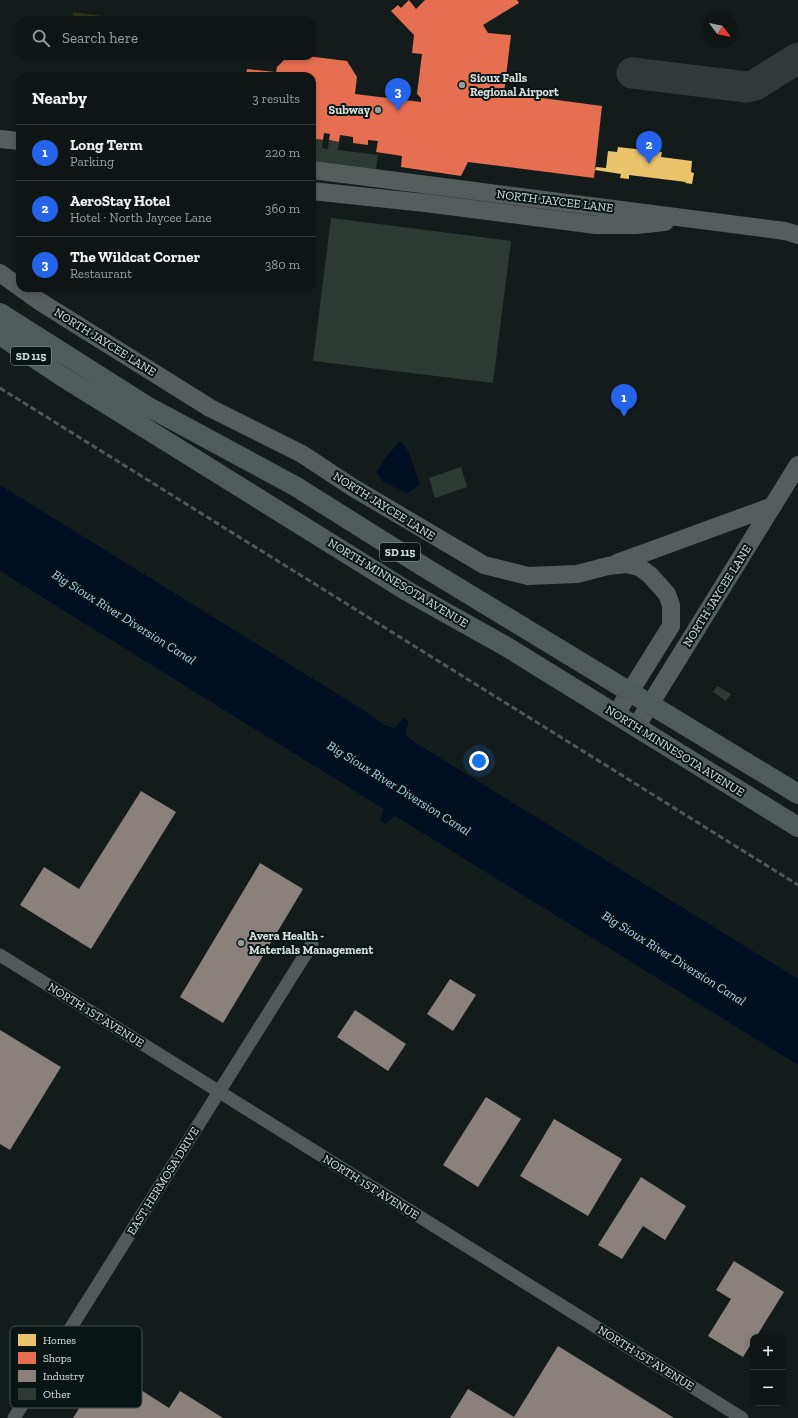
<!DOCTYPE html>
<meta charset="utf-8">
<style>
body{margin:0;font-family:"Zilla Slab",serif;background:#181e1d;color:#f1f3f6}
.controls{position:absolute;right:12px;bottom:12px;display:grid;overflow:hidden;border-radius:8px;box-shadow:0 2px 6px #0003}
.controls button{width:36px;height:36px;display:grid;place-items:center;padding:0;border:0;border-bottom:1px solid #2f3434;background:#0f1514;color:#f1f3f6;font:20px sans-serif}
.compass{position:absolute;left:702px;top:12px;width:36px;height:36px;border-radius:50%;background:#0f1514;box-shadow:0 2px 6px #0003;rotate:122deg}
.you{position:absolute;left:479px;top:761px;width:14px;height:14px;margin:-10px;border:3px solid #fff;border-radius:50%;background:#1a73e8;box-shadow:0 0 0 6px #1a73e833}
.badge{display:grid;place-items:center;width:26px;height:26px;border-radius:50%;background:#2563eb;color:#fff;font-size:13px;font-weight:700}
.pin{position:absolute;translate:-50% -33px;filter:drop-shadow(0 1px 2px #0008)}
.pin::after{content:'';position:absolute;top:21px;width:14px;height:12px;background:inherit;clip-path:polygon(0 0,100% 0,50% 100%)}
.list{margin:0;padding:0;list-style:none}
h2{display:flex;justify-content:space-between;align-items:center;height:52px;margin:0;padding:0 16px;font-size:17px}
h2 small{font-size:13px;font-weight:400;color:#9b9fa0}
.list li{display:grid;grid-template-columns:26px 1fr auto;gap:12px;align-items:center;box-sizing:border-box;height:56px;padding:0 16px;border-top:1px solid #2f3434}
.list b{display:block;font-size:15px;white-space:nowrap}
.list p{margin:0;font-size:13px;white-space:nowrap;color:#9b9fa0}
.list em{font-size:13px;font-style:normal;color:#9b9fa0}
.icon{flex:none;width:22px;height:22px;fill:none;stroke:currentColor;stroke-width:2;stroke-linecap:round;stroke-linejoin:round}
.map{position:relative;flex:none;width:798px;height:1418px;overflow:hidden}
.search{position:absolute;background:#0f1514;box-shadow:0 2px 6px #0003;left:16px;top:16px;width:300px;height:44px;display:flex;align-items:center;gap:10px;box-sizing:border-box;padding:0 14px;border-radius:12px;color:#9b9fa0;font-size:15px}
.panel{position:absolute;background:#0f1514;box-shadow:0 2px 6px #0003;left:16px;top:72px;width:300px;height:220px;border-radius:12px}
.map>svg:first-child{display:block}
.green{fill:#2e3518}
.water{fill:#020f23}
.homes{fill:#e9c46a}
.shops{fill:#e76f51}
.industry{fill:#8a817c}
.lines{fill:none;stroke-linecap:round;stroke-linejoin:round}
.taxiway{stroke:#323a39;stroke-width:31}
.building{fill:#2f3934}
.street{stroke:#53595b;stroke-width:13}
.secondary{stroke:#555d5d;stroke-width:18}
.primary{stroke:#515b5c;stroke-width:20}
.rail{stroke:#505757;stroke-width:3;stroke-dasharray:6 3;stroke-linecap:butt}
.poi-dot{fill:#939c9a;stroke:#081514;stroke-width:1.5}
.labels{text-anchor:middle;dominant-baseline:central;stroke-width:4;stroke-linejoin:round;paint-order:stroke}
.shield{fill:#081514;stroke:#9aa4a2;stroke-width:1}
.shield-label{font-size:11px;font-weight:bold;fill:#d8e1df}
.poi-label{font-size:12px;font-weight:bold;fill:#d8e1df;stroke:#081514;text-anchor:start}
.street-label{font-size:12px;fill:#d8e1df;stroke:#081514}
.water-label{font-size:13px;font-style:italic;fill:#b1d6fd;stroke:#081514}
.key{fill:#081514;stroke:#465251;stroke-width:1}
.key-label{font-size:11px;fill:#d8e1df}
</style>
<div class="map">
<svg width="798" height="1418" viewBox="0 0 798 1418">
<rect width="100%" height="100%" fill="#141c1b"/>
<!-- green -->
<path class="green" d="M73 12 132 20H72Z"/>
<!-- water -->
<path class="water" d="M399 442 403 443 409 453 420 485 407 493 383 482 377 472 386 457Z
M0 485 365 711 384 725 395 728 404 718 409 721 405 734 416 743 798 979V1065L395 816 385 824 380 821 384 809 0 571Z"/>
<!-- homes -->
<path class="homes" d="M618 147 662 152 661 157 692 161 691 172 694 173 692 184 685 183 686 182 629 175V179L620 178 621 174 595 170 596 167 606 168 608 151 617 152Z"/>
<!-- shops -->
<path class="shops" d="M409 0 416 9 425 0H517L519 3 483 25 488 33 511 35 504 93 602 106 594 178 468 162 461 176 401 167 402 156 376 152 378 141 368 140V145L353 143V137L340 135 339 142 333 141 329 140 330 134 324 133 323 140 314 139V133H312V76H246L247 69 276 72 277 67 288 56H307L347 61 357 77 355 94 421 102V98L417 94 422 54 412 53 414 35 391 11 398 5 401 8Z"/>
<!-- industry -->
<path class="industry" d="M141 791 176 812 91 949 20 905 44 867 79 889Z
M260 863 303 889 223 1023 180 997Z
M450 979 476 995 453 1031 427 1014Z
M355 1010 406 1044 388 1071 337 1037Z
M0 1030 61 1067 10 1150 0 1144Z
M486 1097 521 1119 478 1187 443 1165Z
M554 1119 622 1159 588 1216 520 1176Z
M641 1177 686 1206 665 1240 643 1226 622 1259 598 1245Z
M734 1261 784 1292 756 1337H753V1341L743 1357 708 1336 731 1299 716 1290Z
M558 1346 674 1418H450L468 1389 514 1417Z
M105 1367 169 1408 180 1391 223 1418H73Z"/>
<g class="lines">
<!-- taxiway -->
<path class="taxiway" d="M632 73 747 87 755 85 798 58"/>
</g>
<!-- building -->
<path class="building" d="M314 139 323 140 322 148 328 149 329 140 339 142 338 150 378 155 376 170 312 162Z
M331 218 511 241 493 383 313 361Z
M461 467 467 487 435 498 429 478Z
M717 686 731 694 726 701 713 692Z"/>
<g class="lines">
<!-- street -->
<path class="street" d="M0 955 742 1418
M14 1418 312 944"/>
<!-- secondary -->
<path class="secondary" d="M0 139 20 141
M312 170 785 231 798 235
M312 191 425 203 596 225H636L665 222
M0 273 39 301 210 408 302 454 352 487 484 565 528 576 577 574 608 566 626 564 639 567 650 575 667 594 671 605V626L616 714
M617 563 773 506
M636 727 798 465"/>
<!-- primary -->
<path class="primary" d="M0 313 145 405 295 486 424 567 798 794
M0 335 63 377 407 591 507 647 798 827"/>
<!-- rail -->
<path class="rail" d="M0 388 798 885"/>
</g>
<!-- markers -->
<g class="poi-dot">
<circle cx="462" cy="85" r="4"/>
<circle cx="378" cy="110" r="4"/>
<circle cx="241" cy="943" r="4"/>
</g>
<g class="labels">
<!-- shield labels -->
<g class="shield">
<rect x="11" y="347" width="40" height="18" rx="3"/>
<rect x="380" y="543" width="40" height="18" rx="3"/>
</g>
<g class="shield-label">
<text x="31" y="356">SD 115</text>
<text x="400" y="552">SD 115</text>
</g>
<!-- poi labels -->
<g class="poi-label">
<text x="470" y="78">Sioux Falls<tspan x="470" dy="14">Regional Airport</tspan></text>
<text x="370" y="110" text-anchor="end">Subway</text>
<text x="249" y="936">Avera Health -<tspan x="249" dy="14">Materials Management</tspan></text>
</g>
<!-- street labels -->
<g class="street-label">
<text transform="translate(555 201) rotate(7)">NORTH JAYCEE LANE</text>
<text transform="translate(105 342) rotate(32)">NORTH JAYCEE LANE</text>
<text transform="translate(384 506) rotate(32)">NORTH JAYCEE LANE</text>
<text transform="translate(398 583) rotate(31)">NORTH MINNESOTA AVENUE</text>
<text transform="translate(717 596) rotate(-58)">NORTH JAYCEE LANE</text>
<text transform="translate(675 751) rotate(32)">NORTH MINNESOTA AVENUE</text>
<text transform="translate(96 1015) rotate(32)">NORTH 1ST AVENUE</text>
<text transform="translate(163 1181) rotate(-58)">EAST HERMOSA DRIVE</text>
<text transform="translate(371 1187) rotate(32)">NORTH 1ST AVENUE</text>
<text transform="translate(646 1358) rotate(32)">NORTH 1ST AVENUE</text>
</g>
<!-- water labels -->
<g class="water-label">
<text transform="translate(124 617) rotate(32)">Big Sioux River Diversion Canal</text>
<text transform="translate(399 788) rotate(32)">Big Sioux River Diversion Canal</text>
<text transform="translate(674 958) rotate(32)">Big Sioux River Diversion Canal</text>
</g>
</g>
<!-- legend -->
<rect x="10" y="1326" width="132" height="82" rx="6" class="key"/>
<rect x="18" y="1334" width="18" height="12" fill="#e9c46a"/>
<rect x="18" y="1352" width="18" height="12" fill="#e76f51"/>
<rect x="18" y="1370" width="18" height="12" fill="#8a817c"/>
<rect x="18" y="1388" width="18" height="12" fill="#2f3934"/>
<g class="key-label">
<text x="43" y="1344">Homes</text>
<text x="43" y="1362">Shops</text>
<text x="43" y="1380">Industry</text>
<text x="43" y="1398">Other</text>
</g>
</svg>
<div class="controls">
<button>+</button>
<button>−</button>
</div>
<svg class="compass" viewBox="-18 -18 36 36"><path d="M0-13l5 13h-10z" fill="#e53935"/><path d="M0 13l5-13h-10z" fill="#9b9fa0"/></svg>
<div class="you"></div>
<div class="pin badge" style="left:624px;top:417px">1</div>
<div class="pin badge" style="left:649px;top:164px">2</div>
<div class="pin badge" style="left:398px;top:111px">3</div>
<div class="search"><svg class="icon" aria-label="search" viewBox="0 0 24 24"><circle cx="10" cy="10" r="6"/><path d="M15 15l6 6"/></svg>Search here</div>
<section class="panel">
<h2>Nearby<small>3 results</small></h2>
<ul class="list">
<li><span class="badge">1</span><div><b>Long Term</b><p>Parking</p></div><em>220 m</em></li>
<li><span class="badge">2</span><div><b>AeroStay Hotel</b><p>Hotel · North Jaycee Lane</p></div><em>360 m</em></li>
<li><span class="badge">3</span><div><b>The Wildcat Corner</b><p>Restaurant</p></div><em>380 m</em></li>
</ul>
</section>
</div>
